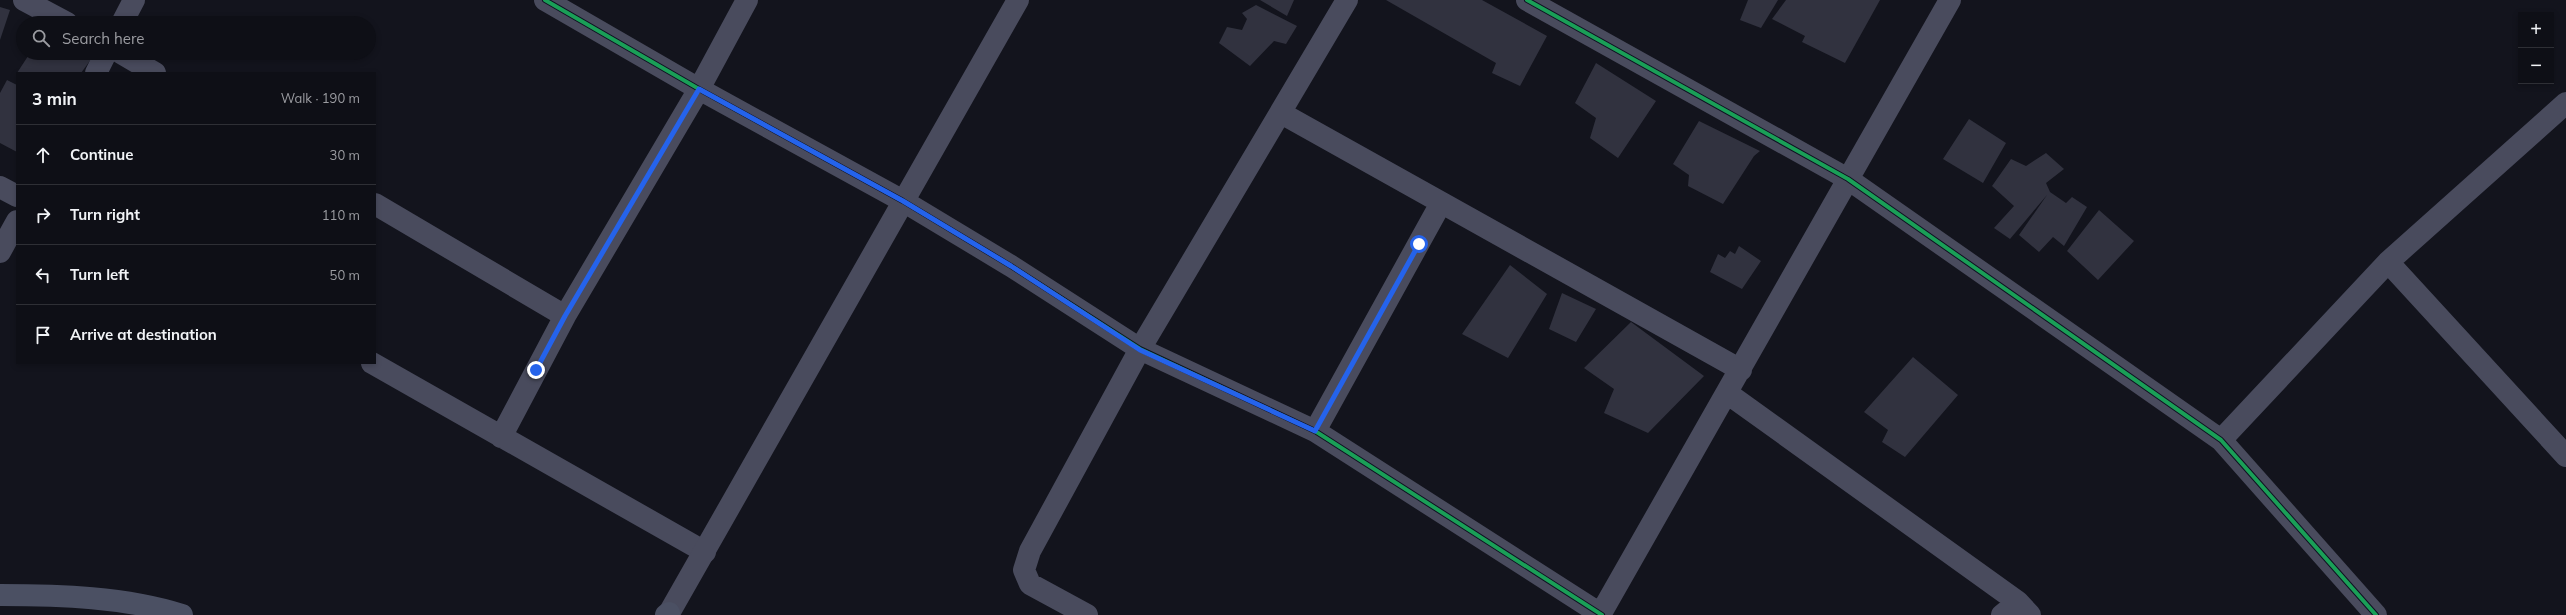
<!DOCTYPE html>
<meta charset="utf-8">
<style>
body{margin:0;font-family:Mulish,sans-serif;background:#17181f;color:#f1f3f6}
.controls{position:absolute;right:12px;top:12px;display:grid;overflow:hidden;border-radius:0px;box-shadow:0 2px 6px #0003}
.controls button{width:36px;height:36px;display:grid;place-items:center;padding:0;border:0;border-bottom:1px solid #2e2f35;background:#0e0f16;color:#f1f3f6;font:20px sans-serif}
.stop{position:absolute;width:12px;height:12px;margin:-9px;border:3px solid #2563eb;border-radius:50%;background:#fff}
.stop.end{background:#2563eb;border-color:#fff;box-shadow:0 1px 4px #0008}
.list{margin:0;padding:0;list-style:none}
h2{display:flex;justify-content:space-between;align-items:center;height:52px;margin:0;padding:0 16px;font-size:17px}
h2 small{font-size:13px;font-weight:400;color:#9b9ca1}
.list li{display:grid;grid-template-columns:26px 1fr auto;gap:12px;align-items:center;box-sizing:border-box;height:60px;padding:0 16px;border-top:1px solid #2e2f35}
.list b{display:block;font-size:15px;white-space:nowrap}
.list em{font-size:13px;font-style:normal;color:#9b9ca1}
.icon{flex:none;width:22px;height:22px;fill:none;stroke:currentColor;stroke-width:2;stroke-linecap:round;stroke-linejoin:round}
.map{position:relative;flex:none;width:2566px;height:615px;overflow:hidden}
.search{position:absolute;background:#0e0f16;box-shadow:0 2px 6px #0003;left:16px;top:16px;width:360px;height:44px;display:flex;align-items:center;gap:10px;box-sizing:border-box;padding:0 14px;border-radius:22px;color:#9b9ca1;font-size:15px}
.panel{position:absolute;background:#0e0f16;box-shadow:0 2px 6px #0003;left:16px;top:72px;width:360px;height:292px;border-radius:0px}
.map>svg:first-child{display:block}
.building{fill:#31323f}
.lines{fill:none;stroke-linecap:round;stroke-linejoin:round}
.minor{stroke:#494b5d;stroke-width:22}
.tertiary{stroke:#494b5d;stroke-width:22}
.secondary{stroke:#4b5063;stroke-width:22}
.cycleway-casing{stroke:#0f1021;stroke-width:6}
.cycleway{stroke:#1a9f57;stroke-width:4}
.route{stroke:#2563eb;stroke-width:5}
</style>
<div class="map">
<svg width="2566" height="615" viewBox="0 0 2566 615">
<rect width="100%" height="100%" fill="#13141d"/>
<!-- building -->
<path class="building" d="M1260 0H1294L1287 16Z
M1386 0H1482L1547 36 1520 86 1492 73 1496 63Z
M1748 0H1778L1761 28 1740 20Z
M1786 0H1880L1845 63 1802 42 1805 36 1772 19Z
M1256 5 1297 26 1286 44 1274 41 1250 66 1219 43 1227 27 1242 30 1247 19 1242 13Z
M0 7 10 10 0 40Z
M30 53H84L92 58 81 73H17Z
M1596 63 1656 101 1618 158 1590 138 1596 118 1575 103Z
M7 80 17 85V152L0 143V93Z
M1969 119 2006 143 1983 183 1943 159Z
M1699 121 1760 151 1754 156 1723 204 1688 186 1689 175 1673 164Z
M2046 153 2064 169 2046 183 2050 192 2066 203 2072 197 2087 207 2064 246 2053 237 2039 252 2019 235 2047 195 2010 239 1994 228 2014 206 1992 186 2011 159 2026 166Z
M2099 210 2134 241 2098 280 2067 251Z
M1739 246 1761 261 1742 289 1710 272 1718 254 1725 258 1730 251 1735 254Z
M1510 265 1547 294 1508 358 1462 334Z
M1562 293 1596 309 1576 342 1549 329Z
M1631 322 1704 376 1648 433 1604 413 1614 389 1584 368Z
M1913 357 1958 395 1905 457 1882 442 1888 430 1864 412Z"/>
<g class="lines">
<!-- minor -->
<path class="minor" d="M24 0 67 23
M545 0 699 89 903 201 1011 266 1140 349 1315 431 1602 615
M1527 0 1848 179 2221 440 2376 615
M122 23 134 0
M121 53 155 73
M96 73 106 53
M1281 113 1741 370
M0 187 17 196
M375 204 565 316
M0 252 17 221
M2388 262 2566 456
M372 363 705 552
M1727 393 2018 602 2030 615
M1315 431 1441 203
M501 437 565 316 699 89 747 0
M2221 440 2388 262 2566 103
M1087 615 1030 584 1024 570 1030 551 1140 349 1347 0
M1600 615 1950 0
M2002 615 2018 602"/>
<!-- tertiary -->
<path class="tertiary" d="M668 615 1018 0"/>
<!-- secondary -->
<path class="secondary" d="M0 595C60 595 125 597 182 615
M666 615 669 613"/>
<!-- cycleway casing -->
<g class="cycleway-casing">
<path id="cycleway" d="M545 0 699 89 903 201 1011 266 1140 349 1315 431 1602 615
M1527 0 1848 179 2221 440 2376 615"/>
</g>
<!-- cycleway -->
<use href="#cycleway" class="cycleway"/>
</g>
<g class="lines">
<!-- route -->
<path class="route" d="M536 370 565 316 699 89 903 201 1011 266 1140 350 1315 431 1419 244"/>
</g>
</svg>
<div class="controls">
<button>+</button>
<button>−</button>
</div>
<div class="stop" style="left:1419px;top:244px"></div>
<div class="stop end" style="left:536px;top:370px"></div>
<div class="search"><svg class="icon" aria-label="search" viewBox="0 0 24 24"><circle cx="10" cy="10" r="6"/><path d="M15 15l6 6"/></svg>Search here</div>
<section class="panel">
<h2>3 min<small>Walk · 190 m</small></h2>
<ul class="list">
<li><svg class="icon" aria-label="ahead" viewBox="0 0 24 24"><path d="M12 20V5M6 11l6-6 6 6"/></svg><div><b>Continue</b></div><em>30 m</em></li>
<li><svg class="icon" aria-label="right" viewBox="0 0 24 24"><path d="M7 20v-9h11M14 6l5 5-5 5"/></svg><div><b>Turn right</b></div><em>110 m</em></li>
<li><svg class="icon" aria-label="left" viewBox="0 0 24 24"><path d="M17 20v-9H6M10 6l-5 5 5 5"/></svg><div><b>Turn left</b></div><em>50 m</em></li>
<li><svg class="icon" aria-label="arrive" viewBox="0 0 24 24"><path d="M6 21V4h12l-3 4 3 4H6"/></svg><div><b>Arrive at destination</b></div></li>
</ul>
</section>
</div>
